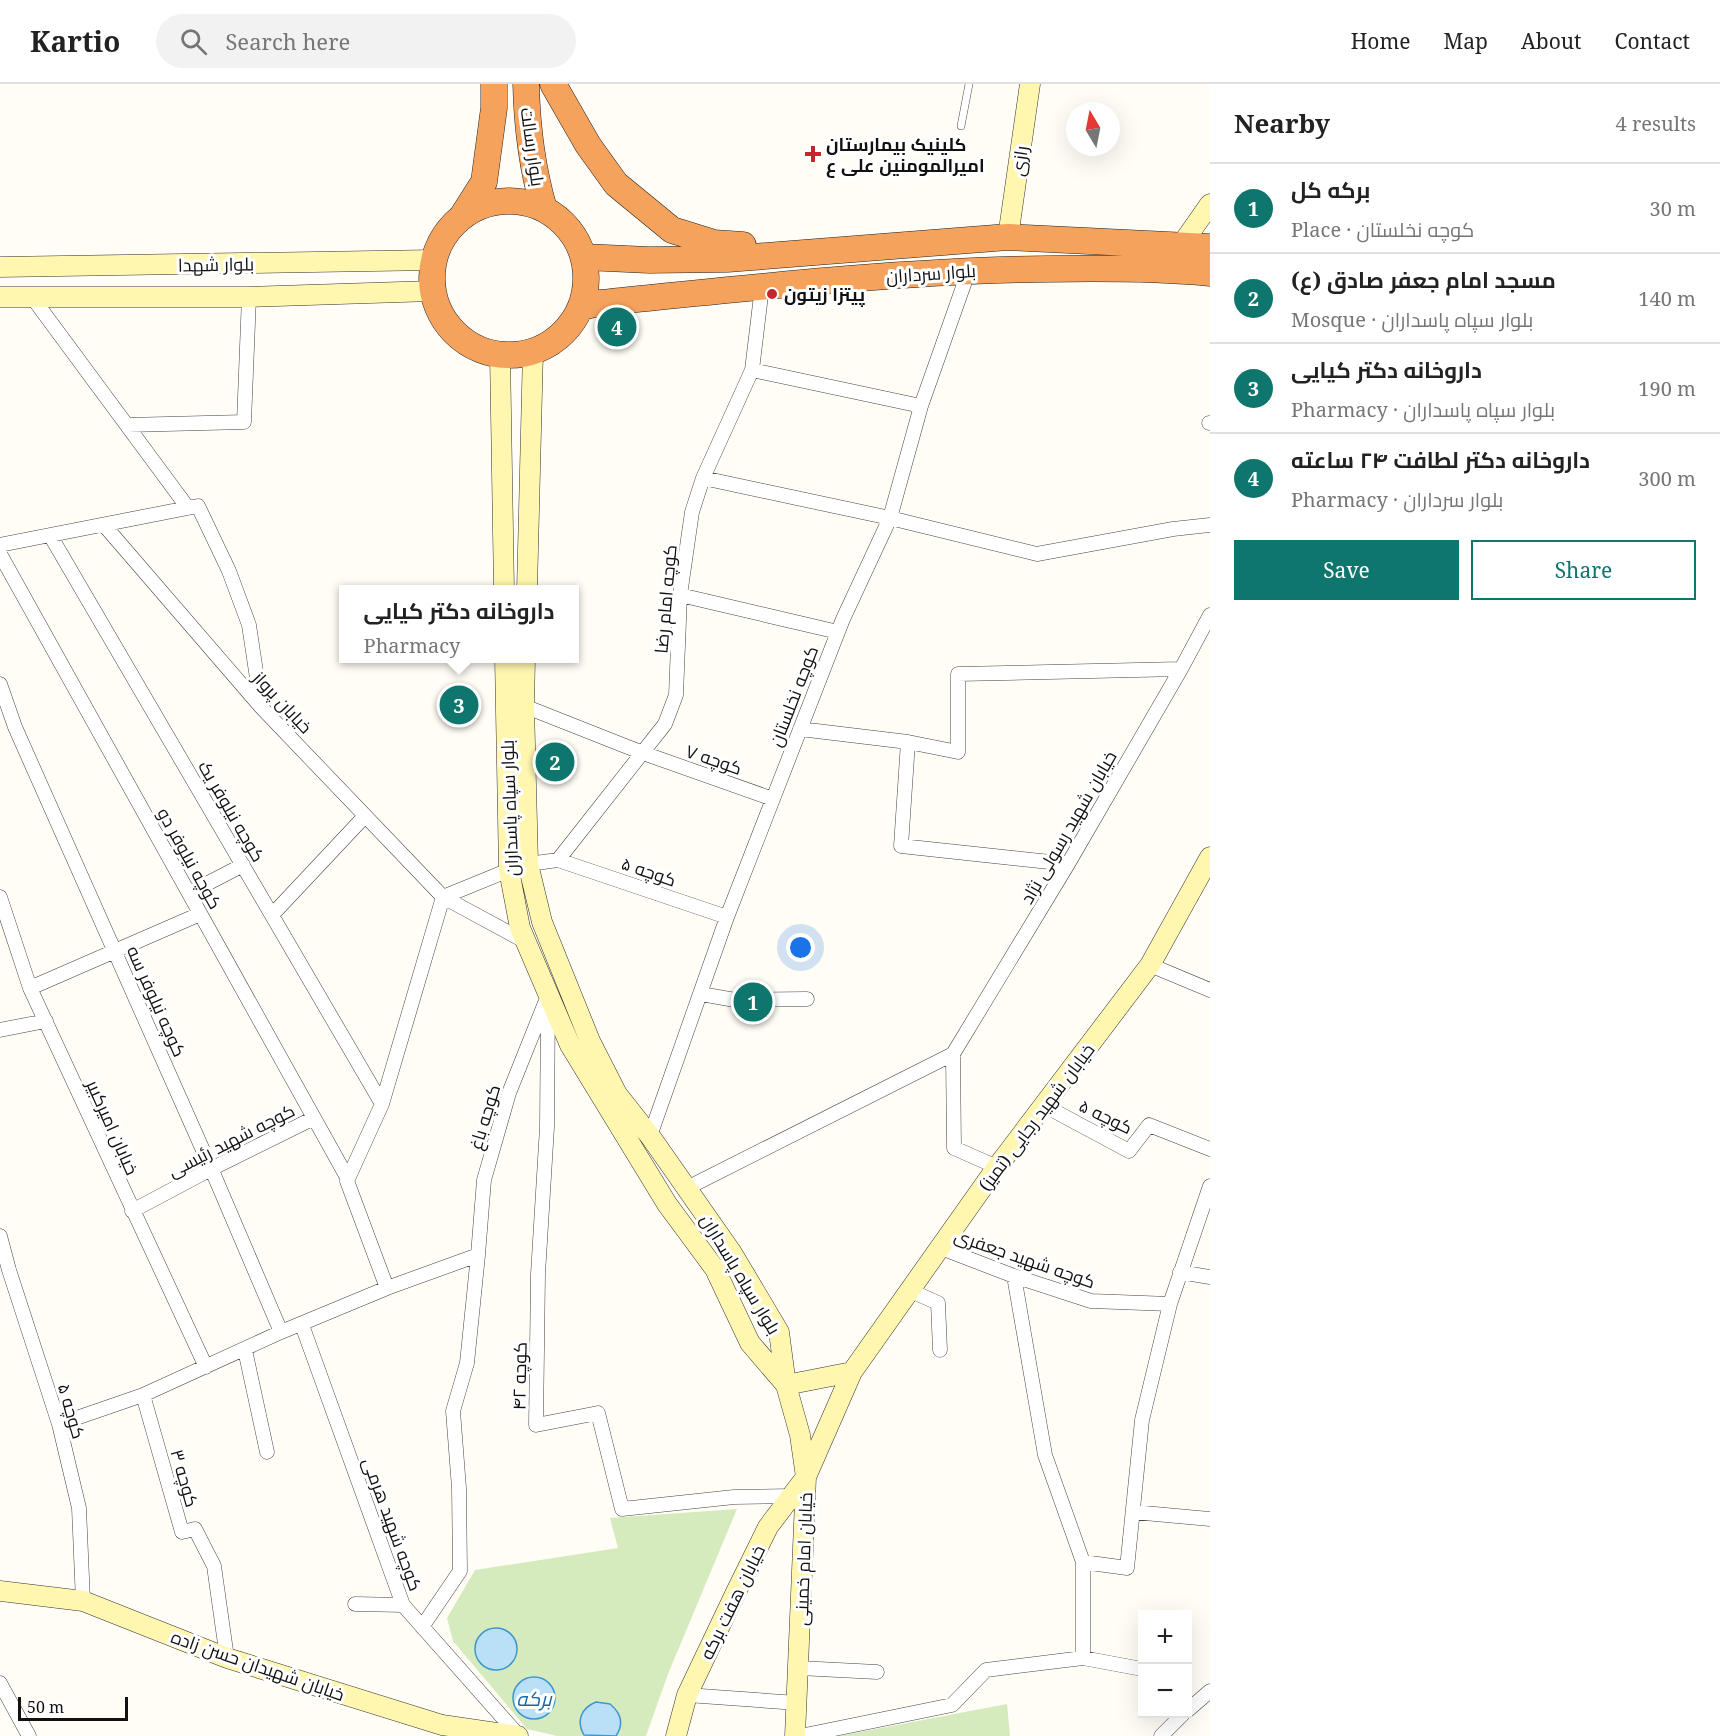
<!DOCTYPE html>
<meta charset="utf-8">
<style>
body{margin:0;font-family:"Noto Serif",Cairo,serif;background:#f2f2f2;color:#222}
.controls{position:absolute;right:18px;bottom:18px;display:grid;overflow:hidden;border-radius:0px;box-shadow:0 6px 24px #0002}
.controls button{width:54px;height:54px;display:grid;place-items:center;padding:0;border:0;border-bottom:2px solid #e0e0e0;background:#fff;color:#222;font:30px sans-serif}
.compass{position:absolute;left:1066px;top:18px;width:54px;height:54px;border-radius:50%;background:#fff;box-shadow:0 6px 24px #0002;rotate:350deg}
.scale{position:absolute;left:18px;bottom:15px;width:110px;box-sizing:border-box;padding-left:6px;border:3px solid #111;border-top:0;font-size:16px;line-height:21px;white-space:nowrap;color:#111;-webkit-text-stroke:4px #fff;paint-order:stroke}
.you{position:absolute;left:801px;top:864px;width:21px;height:21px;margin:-15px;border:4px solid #fff;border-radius:50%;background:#1a73e8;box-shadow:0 0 0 9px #1a73e833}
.badge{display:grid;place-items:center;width:39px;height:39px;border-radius:50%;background:#0f766e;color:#fff;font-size:20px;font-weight:700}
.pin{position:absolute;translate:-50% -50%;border:3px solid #fff;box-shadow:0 2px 6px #0006}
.popup{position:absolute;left:339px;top:501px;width:240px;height:78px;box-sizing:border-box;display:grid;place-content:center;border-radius:0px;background:#fff;filter:drop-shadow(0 2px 4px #0005);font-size:20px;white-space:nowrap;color:#767676}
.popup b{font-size:22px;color:#222}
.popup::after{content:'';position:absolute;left:50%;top:100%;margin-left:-12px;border:12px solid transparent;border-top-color:#fff}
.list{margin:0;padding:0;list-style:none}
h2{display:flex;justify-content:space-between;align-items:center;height:78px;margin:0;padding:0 24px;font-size:26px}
h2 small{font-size:20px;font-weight:400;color:#767676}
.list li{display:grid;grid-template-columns:39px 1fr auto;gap:18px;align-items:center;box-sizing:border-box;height:90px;padding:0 24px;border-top:2px solid #e0e0e0}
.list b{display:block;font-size:22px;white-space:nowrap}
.list p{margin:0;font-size:20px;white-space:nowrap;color:#767676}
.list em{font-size:20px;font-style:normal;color:#767676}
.actions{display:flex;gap:12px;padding:18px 24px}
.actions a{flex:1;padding:14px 0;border:2px solid #0f766e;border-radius:0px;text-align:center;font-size:21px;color:#0f766e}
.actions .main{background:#0f766e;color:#fff}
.icon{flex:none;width:33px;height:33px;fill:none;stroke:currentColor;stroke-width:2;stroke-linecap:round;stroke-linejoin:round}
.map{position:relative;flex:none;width:1210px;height:1652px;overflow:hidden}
header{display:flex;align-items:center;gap:36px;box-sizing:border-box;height:84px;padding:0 30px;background:#fff;border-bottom:2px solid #e0e0e0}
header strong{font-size:28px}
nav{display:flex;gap:33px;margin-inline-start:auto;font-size:21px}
.search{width:420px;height:54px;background:#f2f2f2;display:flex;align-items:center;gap:15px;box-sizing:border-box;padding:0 21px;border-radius:33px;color:#767676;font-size:22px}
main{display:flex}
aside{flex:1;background:#fff}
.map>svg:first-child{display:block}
.green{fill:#d5ebbd}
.water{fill:#b9e0f7;stroke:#3f96cf;stroke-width:1.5}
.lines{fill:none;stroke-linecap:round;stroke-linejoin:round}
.lane-casing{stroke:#444;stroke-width:8}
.street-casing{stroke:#444;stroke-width:15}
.secondary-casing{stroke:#333;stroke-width:21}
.highway-casing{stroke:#222;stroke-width:27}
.lane{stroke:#fff;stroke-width:7}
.street{stroke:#fff;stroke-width:14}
.secondary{stroke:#fff6b0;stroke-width:20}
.highway{stroke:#f5a25d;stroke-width:26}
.poi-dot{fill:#c4262e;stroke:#fff;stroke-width:2}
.labels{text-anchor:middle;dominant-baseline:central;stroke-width:6;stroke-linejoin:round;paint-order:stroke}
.poi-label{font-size:18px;font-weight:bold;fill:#111;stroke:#fff;text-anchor:start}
.street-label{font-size:18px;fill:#111;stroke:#fff}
.water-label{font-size:20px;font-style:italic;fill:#1768a6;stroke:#fff}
</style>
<header>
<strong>Kartio</strong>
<div class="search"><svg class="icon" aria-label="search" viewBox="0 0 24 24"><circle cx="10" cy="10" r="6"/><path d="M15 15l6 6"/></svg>Search here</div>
<nav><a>Home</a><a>Map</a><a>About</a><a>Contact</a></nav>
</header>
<main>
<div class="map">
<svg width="1210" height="1652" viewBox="0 0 1210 1652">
<rect width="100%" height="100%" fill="#fffdf5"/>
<!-- green -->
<path class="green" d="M737 1425 668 1590 646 1652H557L527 1645 453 1557 447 1534 475 1486 618 1464 610 1434Z
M1007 1620 1010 1652H839Z"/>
<!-- water -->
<path class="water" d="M475 1565a21 21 0 1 1 42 0a21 21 0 1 1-42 0Z
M513 1614a21 21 0 1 1 42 0a21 21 0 1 1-42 0Z
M596 1618 610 1620C621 1629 624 1640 616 1652L584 1651C576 1637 581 1624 596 1618Z"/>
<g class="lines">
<!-- lane casing -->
<g class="lane-casing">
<path id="lane" d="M961 42 969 0"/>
</g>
<!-- street casing -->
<g class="street-casing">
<path id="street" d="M32 213 188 424
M752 286 921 322
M1209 339H1210
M127 341 244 338 249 213
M703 394 890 434 1037 470 1173 445 1210 441
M104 441 261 623 443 813 526 858
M50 451 382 1020
M0 461 198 422 229 487 249 541 261 621
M0 470 348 1095
M680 511 838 548
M0 600 15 643 214 1091 281 1248
M524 622 643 669 773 715
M800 645 908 658 901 762 1068 780
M908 658 958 668V590L1181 585
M558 776 727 833
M528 780 558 776 665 640 676 611 680 511 692 428 703 394 752 286 762 203
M189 809 243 781
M0 813 30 904 206 1283
M443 813 509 786
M272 831 365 732
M1150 881 1210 906
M30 904 200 830
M701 910 735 916 807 915
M548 916 547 1043 538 1190 536 1341 598 1329 622 1425 734 1413 792 1412
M0 946 46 937
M953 970 954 1064 997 1083
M1045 1022 1129 1067 1149 1041 1210 1065
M650 1052 727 833 843 535 890 434 921 322 969 186
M687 1104 953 970 1068 780 1181 585 1210 531
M132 1127 211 1085 314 1034
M0 1152 9 1186 59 1340 79 1424 83 1517
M941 1164 1014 1192 1091 1217 1170 1220
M1180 1188 1210 1193
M1014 1192 1045 1371 1083 1478V1574
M387 1204 347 1097 382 1020 443 813
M911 1207 938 1219 940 1266
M302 1241 403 1521 519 1652
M245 1266 267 1368
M143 1311 182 1448 195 1445 214 1482 227 1574
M59 1340 143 1311 281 1248 387 1204 478 1171
M1133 1428 1210 1435
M1083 1478 1127 1484 1142 1336 1170 1220 1210 1102
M355 1520 403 1521
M422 1543 460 1487 459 1404 453 1327 467 1279 478 1171 484 1096 509 1009 545 919
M799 1584 877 1588
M0 1599 29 1652
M687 1611 797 1619
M1188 1626 1210 1607
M800 1652 952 1621 986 1586 1083 1574 1142 1585
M1161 1652 1183 1630"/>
</g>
<!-- secondary casing -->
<g class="secondary-casing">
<path id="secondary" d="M1008 153 1030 0
M1182 160 1210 120
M0 183 433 176
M0 213H249L432 207
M500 270 504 506
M527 506 533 267
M505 574 509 786 520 844 570 961 667 1120 715 1185 750 1259 786 1301
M525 574 524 622 528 780 542 838 590 957 617 1010 650 1052 732 1169 779 1248 786 1301 800 1351 806 1393 795 1652
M786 1301 852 1288
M0 1507 83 1517 227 1574 442 1641 518 1652
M676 1652 687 1611 736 1508 768 1443 806 1393 852 1288 997 1083 1150 881 1210 773"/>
</g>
<!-- highway casing -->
<g class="highway-casing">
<path id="highway" d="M526 0C527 42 532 84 544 125
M553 0 588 61 616 100 672 146 714 159 743 161
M432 194a77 77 0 1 1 154 0a77 77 0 1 1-154 0Z
M463 131 484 98 494 24V0
M584 173 649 176 727 175 1008 153 1210 163
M581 223 600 219C748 204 897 187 1046 185 1101 184 1156 184 1210 189"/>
</g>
<!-- lane -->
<use href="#lane" class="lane"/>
<!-- street -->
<use href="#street" class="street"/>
<!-- secondary -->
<use href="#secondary" class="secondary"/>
<!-- highway -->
<use href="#highway" class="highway"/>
</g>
<!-- markers -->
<g class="poi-dot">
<path d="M810 61h6v6h6v6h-6v6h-6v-6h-6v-6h6z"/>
<circle cx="772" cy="210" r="6"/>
</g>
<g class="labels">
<!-- poi labels -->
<g class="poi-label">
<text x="826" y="60">کلینیک بیمارستان<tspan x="826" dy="21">امیرالمومنین علی ع</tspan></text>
<text x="784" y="210">پیتزا زیتون</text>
</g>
<!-- street labels -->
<g class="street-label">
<text transform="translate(533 63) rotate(82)">بلوار رسالت</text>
<text transform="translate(1019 77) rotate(-82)">رازی</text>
<text transform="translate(216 180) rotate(-1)">بلوار شهدا</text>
<text transform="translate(931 189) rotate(-4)">بلوار سرداران</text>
<text transform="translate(665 515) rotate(-85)">کوچه امام رضا</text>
<text transform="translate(793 612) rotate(-69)">کوچه نخلستان</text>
<text transform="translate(283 618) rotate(47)">خیابان پرواز</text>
<text transform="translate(714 675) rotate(19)">کوچه ۷</text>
<text transform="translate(509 724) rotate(-92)">بلوار سپاه پاسداران</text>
<text transform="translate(232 727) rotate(60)">کوچه نیلوفر یک</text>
<text transform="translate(1068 743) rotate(-60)">خیابان شهید رسولی نژاد</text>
<text transform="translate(190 774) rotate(61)">کوچه نیلوفر دو</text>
<text transform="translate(649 787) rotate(19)">کوچه ۵</text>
<text transform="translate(157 917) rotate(66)">کوچه نیلوفر سه</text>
<text transform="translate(1106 1032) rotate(26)">کوچه ۵</text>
<text transform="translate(484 1033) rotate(-73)">کوچه باغ</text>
<text transform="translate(1036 1033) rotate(-53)">خیابان شهید رجایی (تمیز)</text>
<text transform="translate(113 1043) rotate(66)">خیابان امیرکبیر</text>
<text transform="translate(231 1056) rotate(-27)">کوچه شهید رئیسی</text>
<text transform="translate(1025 1174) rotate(19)">کوچه شهید جعفری</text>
<text transform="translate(741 1190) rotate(59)">بلوار سپاه پاسداران</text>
<text transform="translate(519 1292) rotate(-89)">کوچه ۴۲</text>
<text transform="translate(72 1327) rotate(74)">کوچه ۵</text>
<text transform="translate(185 1394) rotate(74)">کوچه ۳</text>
<text transform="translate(393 1440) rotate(70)">کوچه شهید هرمی</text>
<text transform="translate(803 1475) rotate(-88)">خیابان امام خمینی</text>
<text transform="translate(732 1518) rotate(-64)">خیابان هفت برکه</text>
<text transform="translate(258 1581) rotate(19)">خیابان شهیدان حسن زاده</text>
</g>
<!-- water labels -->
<g class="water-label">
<text x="534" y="1614">برکه</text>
</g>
</g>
</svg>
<div class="controls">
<button>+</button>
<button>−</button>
</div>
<svg class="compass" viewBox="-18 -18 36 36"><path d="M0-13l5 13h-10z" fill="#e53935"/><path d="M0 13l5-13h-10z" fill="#767676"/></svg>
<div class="scale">50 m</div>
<div class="you"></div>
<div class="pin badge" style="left:753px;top:918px">1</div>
<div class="pin badge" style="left:555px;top:678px">2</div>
<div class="pin badge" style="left:459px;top:621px">3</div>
<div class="popup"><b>داروخانه دکتر کیایی</b>Pharmacy</div>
<div class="pin badge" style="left:617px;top:243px">4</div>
</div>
<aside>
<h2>Nearby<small>4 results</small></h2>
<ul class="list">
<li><span class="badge">1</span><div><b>برکه کل</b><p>Place · کوچه نخلستان</p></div><em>30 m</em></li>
<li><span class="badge">2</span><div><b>مسجد امام جعفر صادق (ع)</b><p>Mosque · بلوار سپاه پاسداران</p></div><em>140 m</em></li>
<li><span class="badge">3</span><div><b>داروخانه دکتر کیایی</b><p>Pharmacy · بلوار سپاه پاسداران</p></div><em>190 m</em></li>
<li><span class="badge">4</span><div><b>داروخانه دکتر لطافت ۲۴ ساعته</b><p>Pharmacy · بلوار سرداران</p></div><em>300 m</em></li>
</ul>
<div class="actions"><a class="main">Save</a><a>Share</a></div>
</aside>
</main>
